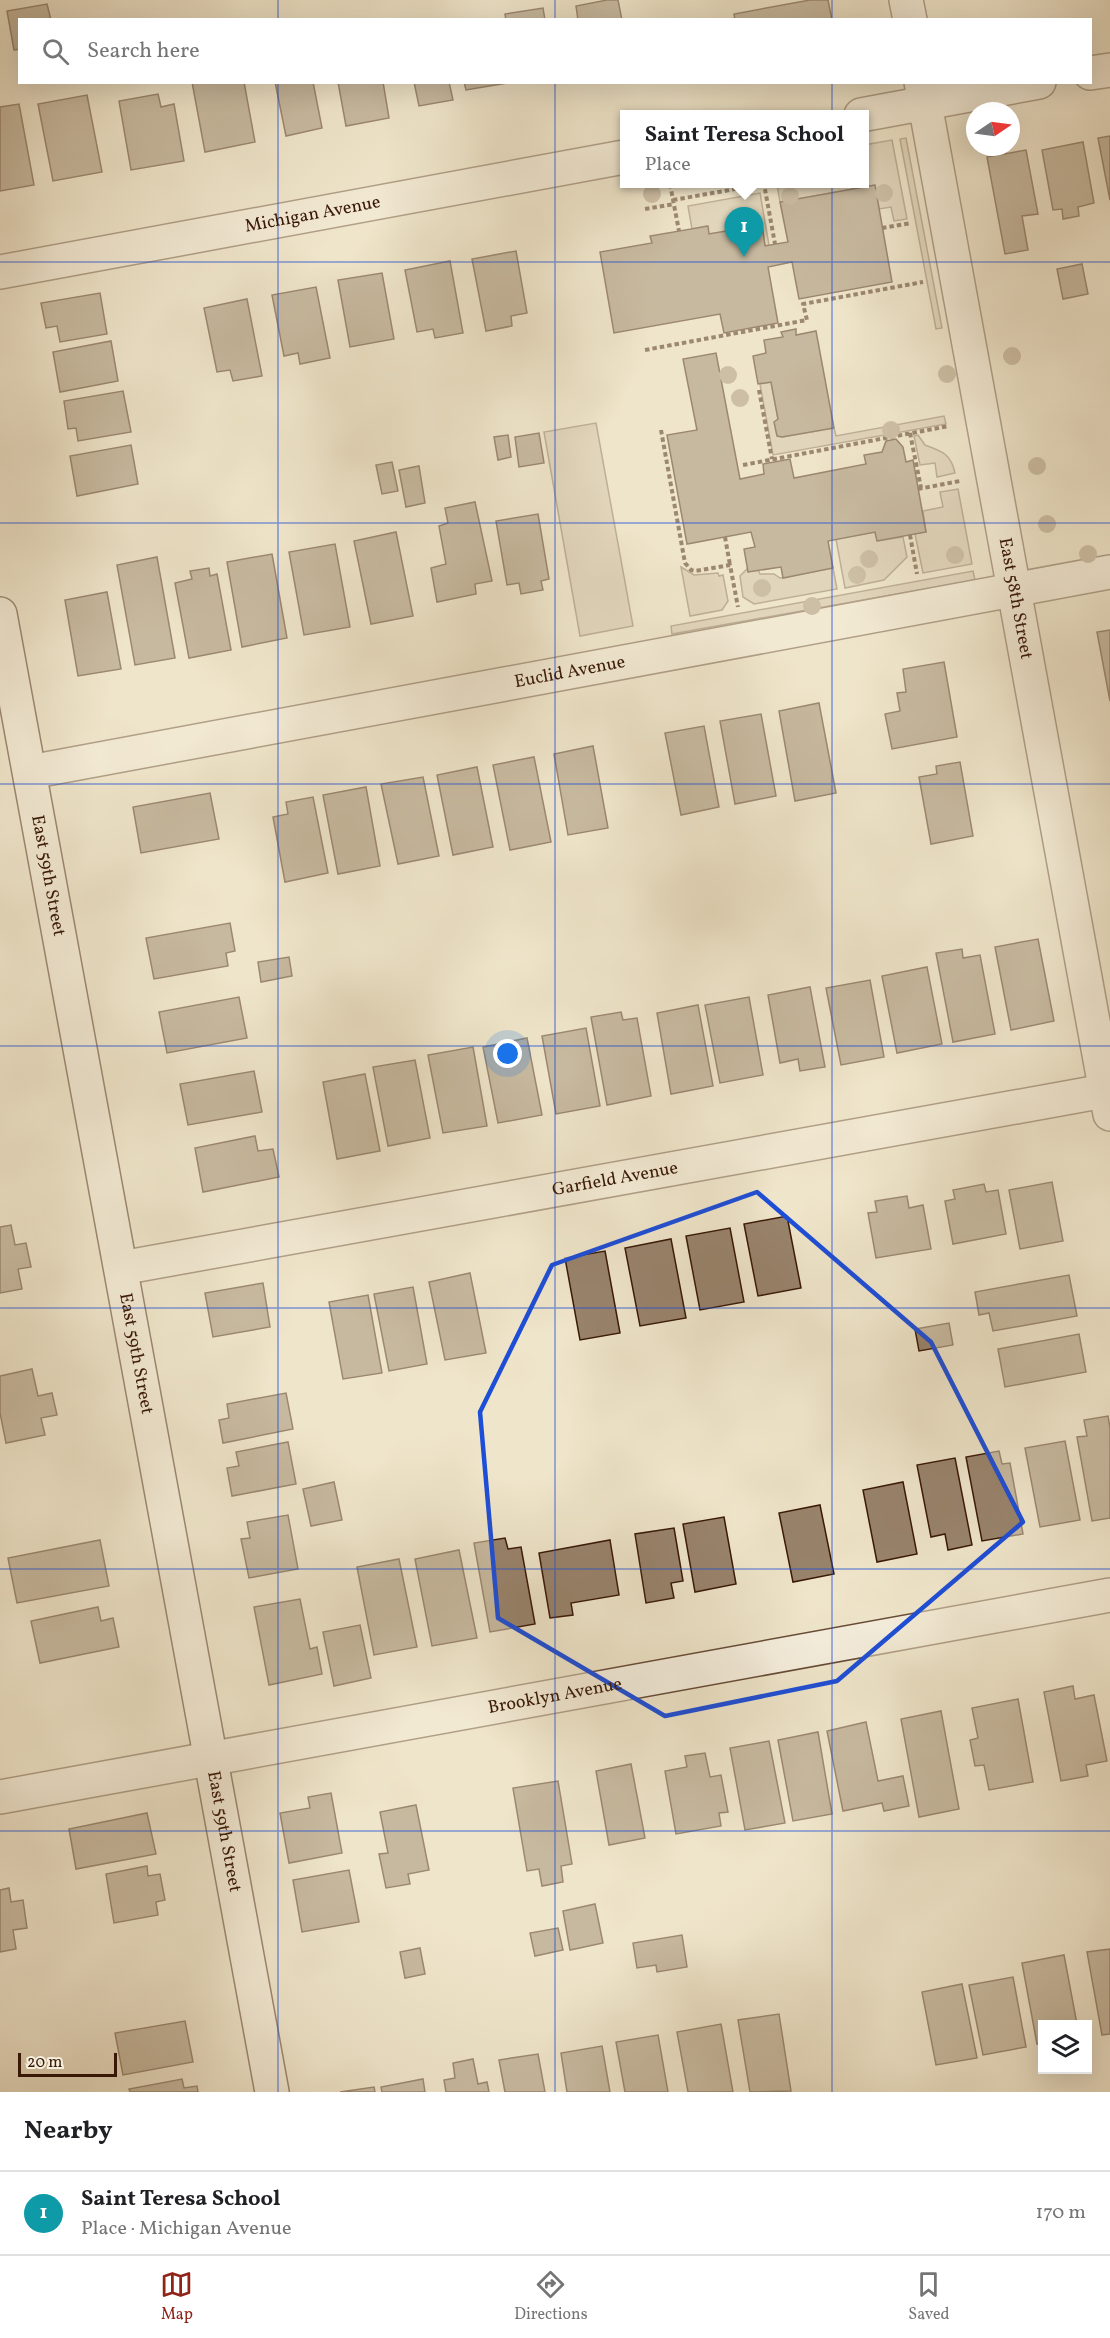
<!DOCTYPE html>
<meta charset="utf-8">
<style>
body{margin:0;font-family:Vollkorn,serif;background:#f2f2f2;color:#202124}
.controls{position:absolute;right:18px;bottom:18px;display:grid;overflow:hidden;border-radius:0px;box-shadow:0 6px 24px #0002}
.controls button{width:54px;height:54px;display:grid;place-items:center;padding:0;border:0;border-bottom:2px solid #e0e0e0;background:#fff;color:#202124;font:30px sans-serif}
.compass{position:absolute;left:966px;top:102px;width:54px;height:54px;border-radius:50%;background:#fff;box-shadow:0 6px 24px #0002;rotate:77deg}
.scale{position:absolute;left:18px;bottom:15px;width:99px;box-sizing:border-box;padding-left:6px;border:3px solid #391806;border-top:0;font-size:16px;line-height:21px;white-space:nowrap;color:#391806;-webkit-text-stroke:4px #f5eedd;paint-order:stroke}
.you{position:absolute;left:508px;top:1054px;width:21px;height:21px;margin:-15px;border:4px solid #fff;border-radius:50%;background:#1a73e8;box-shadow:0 0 0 9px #1a73e833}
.badge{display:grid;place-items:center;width:39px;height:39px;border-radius:50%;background:#8f2418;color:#fff;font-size:20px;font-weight:700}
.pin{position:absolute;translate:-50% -50px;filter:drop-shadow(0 2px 3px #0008)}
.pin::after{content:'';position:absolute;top:32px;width:21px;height:18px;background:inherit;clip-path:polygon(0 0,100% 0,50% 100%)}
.popup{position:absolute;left:620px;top:110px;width:249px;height:78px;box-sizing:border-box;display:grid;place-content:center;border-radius:0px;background:#fff;filter:drop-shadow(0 2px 4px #0005);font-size:20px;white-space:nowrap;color:#757577}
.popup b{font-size:22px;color:#202124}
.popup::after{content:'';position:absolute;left:50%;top:100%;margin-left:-12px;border:12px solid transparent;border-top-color:#fff}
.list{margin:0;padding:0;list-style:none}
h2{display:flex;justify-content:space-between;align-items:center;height:78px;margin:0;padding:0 24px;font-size:26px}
h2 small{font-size:20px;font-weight:400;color:#757577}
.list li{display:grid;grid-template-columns:39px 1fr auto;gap:18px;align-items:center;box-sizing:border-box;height:84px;padding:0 24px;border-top:2px solid #e0e0e0}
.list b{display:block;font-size:22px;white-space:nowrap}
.list p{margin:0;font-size:20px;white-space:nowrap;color:#757577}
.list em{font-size:20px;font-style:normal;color:#757577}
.icon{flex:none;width:33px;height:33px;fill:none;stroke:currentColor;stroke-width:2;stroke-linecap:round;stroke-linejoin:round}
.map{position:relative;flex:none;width:1110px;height:2092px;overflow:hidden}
.search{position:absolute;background:#fff;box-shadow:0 6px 24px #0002;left:18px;right:18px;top:18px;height:66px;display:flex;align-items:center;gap:15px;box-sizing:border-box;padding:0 21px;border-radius:0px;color:#757577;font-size:22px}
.sheet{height:162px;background:#fff}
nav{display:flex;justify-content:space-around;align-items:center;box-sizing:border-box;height:84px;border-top:2px solid #e0e0e0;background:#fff;font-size:16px;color:#757577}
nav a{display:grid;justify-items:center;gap:3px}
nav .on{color:#8f2418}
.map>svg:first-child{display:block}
.green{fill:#d0c2a9;stroke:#846d58;stroke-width:1.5}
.building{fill:#98836c;stroke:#391806;stroke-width:1.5}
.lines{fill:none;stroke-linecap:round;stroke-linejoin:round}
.street-casing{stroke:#664b37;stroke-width:36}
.secondary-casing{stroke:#391806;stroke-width:36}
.path{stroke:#391806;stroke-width:4;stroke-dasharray:4.5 3;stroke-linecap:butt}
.street{stroke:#f5eedd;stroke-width:33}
.secondary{stroke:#f5eedd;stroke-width:33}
.tree{fill:#a49079}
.marked{fill:none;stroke:#1d4ed8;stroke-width:4.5;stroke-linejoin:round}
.grid{fill:none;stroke:#1d4ed8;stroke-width:1.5;stroke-opacity:0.55}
.labels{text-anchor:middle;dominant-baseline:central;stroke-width:4.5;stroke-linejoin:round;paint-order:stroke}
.street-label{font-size:18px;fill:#391806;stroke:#f5eedd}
</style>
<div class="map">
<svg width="1110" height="2092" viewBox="0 0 1110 2092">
<rect width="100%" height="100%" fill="#efe5ca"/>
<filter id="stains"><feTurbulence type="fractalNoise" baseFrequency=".00333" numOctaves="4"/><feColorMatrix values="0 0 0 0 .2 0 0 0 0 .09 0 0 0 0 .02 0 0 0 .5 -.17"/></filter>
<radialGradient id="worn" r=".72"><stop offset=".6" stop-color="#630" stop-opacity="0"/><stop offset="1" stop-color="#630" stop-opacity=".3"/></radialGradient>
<!-- green -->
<path class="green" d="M906 138 942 328 936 329 900 139Z
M892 140 907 219 894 221 891 207 879 209 874 185 780 202 777 184H864V145Z
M760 193 769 245 765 246 762 225 709 234 707 226 692 229 688 206Z
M771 382 778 419 777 435 782 437 834 428 836 436 944 416 946 424 773 455 760 384Z
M596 423 633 626 580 636 544 432Z
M918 435 925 445C942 451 951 454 955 473L937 477 935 463 920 465 914 436Z
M958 489 972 564 923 573 915 534 926 532 923 511 943 507 940 492Z
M875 532 878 541 903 537 907 557 884 580 845 588 836 539Z
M681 567 694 575 718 573 719 576 723 575 728 601 722 610 690 616Z
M833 568 837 589 754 604 743 597 740 576 747 569 748 572 758 570 760 574H774L780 578Z
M973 571 975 580 672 634 671 626Z"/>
<!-- building -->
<path class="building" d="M607 0H618L622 20H578L576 6Z
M810 0H828L832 20H735L734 14Z
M47 4 51 20H20V49L14 50 7 11Z
M543 8 545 20H506L505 14Z
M192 82H244L255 142 205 152Z
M275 82H313L322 128 286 136Z
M338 82H383L389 118 346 126Z
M414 82H449L453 100 419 106Z
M464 82H507V83L466 90Z
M158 94 161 107 174 104 184 161 131 170 119 101Z
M87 95 102 172 53 181 38 104Z
M19 104 34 185 0 191V107Z
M1110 136V200L1098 138Z
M1083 142 1094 203 1078 207 1079 216 1063 219 1062 209 1053 210 1042 150Z
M1026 150 1038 214 1022 216 1028 250 1005 254 987 157Z
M875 185 892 282 799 299 792 262 768 267 778 323 724 333 720 314 614 333 600 252 652 243 650 236 708 226 709 234 762 225 765 246 788 242 780 202Z
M516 251 527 313 511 316 512 326 486 331 472 259Z
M450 261 463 333 435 338 433 329 417 332 405 270Z
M1082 264 1088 294 1063 299 1057 269Z
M382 273 394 339 350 347 338 280Z
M316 287 330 358 300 364 298 353 284 356 272 295Z
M100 293 107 334 60 342 57 326 46 328 41 303Z
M247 299 262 376 233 381 230 370 217 372 204 308Z
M796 329V335L816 331 834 428 782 437 777 436 774 422 778 419 771 382 758 384 753 356 766 353 764 340 783 337 781 332Z
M111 341 118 381 60 392 53 352Z
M716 353 740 479 764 474 763 464 790 459 794 478 866 464 864 455 882 452 886 441 896 439 903 447 906 462 913 460 926 532 877 541 875 532 828 541 833 568 783 578 781 567 748 572 744 549 755 547 751 532 687 544 667 435 697 430 683 359Z
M123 391 131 432 78 441 76 428 68 429 64 401Z
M539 433 544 463 519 467 515 437Z
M508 435 511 457 498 460 494 437Z
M131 445 138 484 77 496 70 456Z
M392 462 398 491 382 494 376 465Z
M419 466 425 503 406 507 399 470Z
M475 502 492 581 475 584 476 594 437 602 431 568 446 564 439 526 448 523 445 508Z
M538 514 549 579 541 581 543 590 521 594 519 583 507 585 496 521Z
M396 532 413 616 371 624 354 541Z
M335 544 350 627 304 635 289 552Z
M272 554 287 638 242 647 227 562Z
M157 557 175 658 135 665 117 565Z
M209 568 210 576 217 574 231 650 189 658 175 583 192 579 190 571Z
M107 592 121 669 78 676 65 600Z
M1110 630V701L1097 632Z
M944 662 957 737 892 749 885 714 900 711 897 693 906 692 903 669Z
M819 703 836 793 795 801 779 711Z
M761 714 776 796 735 804 720 721Z
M704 726 719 807 681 815 665 733Z
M593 746 608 828 568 835 554 754Z
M534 757 551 842 510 850 493 765Z
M960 762 973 836 931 844 919 777 937 774 936 766Z
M477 767 493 847 453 855 437 775Z
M423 777 439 856 398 864 381 784Z
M366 787 380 866 338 874 323 795Z
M210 793 219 839 141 853 133 807Z
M313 797 328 873 285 882 273 817 288 814 286 802Z
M230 923 235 951 226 953 228 966 154 979 146 938Z
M1038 939 1054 1021 1011 1030 995 947Z
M962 949 963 958 980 955 995 1034 953 1042 936 953Z
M289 957 292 976 261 982 258 962Z
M927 967 942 1044 897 1053 882 976Z
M870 980 884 1057 841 1065 826 988Z
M810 987 825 1067 800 1071 798 1059 780 1063 768 995Z
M239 997 247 1038 167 1053 159 1012Z
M749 997 763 1075 720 1083 705 1005Z
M698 1005 713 1086 671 1094 657 1013Z
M621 1012 623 1020 637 1018 651 1096 607 1105 591 1017Z
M586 1028 600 1106 556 1114 542 1036Z
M527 1038 542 1115 498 1123 483 1047Z
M473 1047 487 1126 443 1133 428 1055Z
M415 1060 430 1138 388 1146 373 1067Z
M254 1071 262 1112 188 1125 180 1084Z
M365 1074 380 1151 337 1159 323 1082Z
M255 1136 258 1151 273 1149 279 1177 203 1192 195 1148Z
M1052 1182 1063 1241 1020 1249 1009 1190Z
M984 1184 986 1192 998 1190 1006 1234 953 1244 945 1201 955 1199 953 1190Z
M907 1196 909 1208 923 1205 931 1249 876 1258 868 1213 877 1212 875 1201Z
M787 1216 801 1288 758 1296 744 1224Z
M11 1225 15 1245 26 1243 31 1267 18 1269 22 1289 0 1293V1227Z
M730 1228 744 1302 700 1310 686 1236Z
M671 1239 686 1318 640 1326 625 1248Z
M605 1251 620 1333 580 1340 565 1258Z
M470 1273 486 1353 445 1360 429 1282Z
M1069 1275 1077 1316 993 1331 989 1313 979 1315 975 1292Z
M263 1283 270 1327 213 1337 205 1293Z
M413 1287 427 1364 389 1371 374 1294Z
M368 1295 382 1373 343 1379 329 1302Z
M949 1323 953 1345 919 1351 915 1329Z
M1079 1334 1086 1372 1005 1387 998 1349Z
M32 1369 38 1396 52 1393 57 1415 41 1418 45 1435 6 1443 0 1413V1376Z
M286 1393 293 1429 223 1443 219 1420 229 1418 227 1404Z
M1108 1416 1110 1428V1518L1092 1521 1077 1437 1087 1436 1084 1420Z
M1065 1441 1080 1520 1040 1527 1025 1448Z
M288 1442 296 1484 232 1496 227 1468 239 1466 236 1452Z
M999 1451 1002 1464 1010 1463 1023 1534 982 1541 966 1457Z
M955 1458 972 1545 948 1550 945 1534 931 1537 917 1465Z
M334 1482 342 1520 311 1526 303 1489Z
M903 1482 917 1554 877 1562 863 1490Z
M820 1505 834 1574 793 1582 779 1513Z
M288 1515 298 1569 249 1578 241 1539 250 1538 247 1522Z
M724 1517 736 1584 695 1592 683 1524Z
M674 1528 683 1581 671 1583 674 1598 646 1603 635 1534Z
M505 1538 508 1549 521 1547 535 1624 490 1632 474 1543Z
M100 1540 109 1586 17 1603 8 1558Z
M610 1540 619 1595 571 1603 573 1615 550 1618 539 1553Z
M459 1550 477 1638 432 1646 415 1559Z
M399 1559 417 1647 374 1655 357 1567Z
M300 1599 310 1649 317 1647 322 1674 269 1685 254 1607Z
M98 1607 101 1621 113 1618 119 1647 40 1663 31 1621Z
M360 1625 371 1678 334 1686 323 1632Z
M1073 1686 1075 1699 1094 1695 1107 1761 1086 1765 1088 1776 1061 1781 1044 1692Z
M1018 1699 1033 1782 989 1790 984 1765 975 1766 970 1740 978 1738 972 1708Z
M941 1711 959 1809 919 1817 901 1719Z
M866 1722 878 1781 903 1776 909 1806 884 1811 882 1803 843 1811 827 1731Z
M818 1732 832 1814 793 1821 778 1740Z
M769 1741 785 1823 745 1830 730 1748Z
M705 1753 710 1777 721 1775 728 1812 719 1813 721 1826 676 1834 665 1771 687 1767 685 1756Z
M631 1764 645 1838 609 1845 596 1771Z
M558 1781 572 1864 561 1866 563 1882 542 1886 539 1869 527 1871 513 1788Z
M331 1793 342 1853 289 1863 280 1813 310 1808 308 1797Z
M416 1805 429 1870 408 1874 410 1884 386 1888 379 1854 388 1853 380 1812Z
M147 1813 156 1854 76 1869 69 1829Z
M147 1866 148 1876 160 1874 165 1900 156 1902 158 1915 114 1923 106 1874Z
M349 1870 359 1922 302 1932 293 1880Z
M9 1888 11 1902 23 1900 27 1928 13 1930 16 1949 0 1952V1890Z
M595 1904 603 1943 570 1950 563 1911Z
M558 1928 563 1950 535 1956 530 1933Z
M682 1935 687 1967 657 1972 656 1965 637 1968 633 1943Z
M420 1948 425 1974 405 1978 400 1952Z
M1110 1949V2034L1102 2035 1087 1952Z
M1064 1955 1077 2024H1042V2043L1037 2044 1022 1963Z
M1013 1977 1026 2047 983 2055 969 1985Z
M962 1984 977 2058 936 2065 922 1992Z
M779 2014 791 2091 750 2092 738 2020Z
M185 2021 193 2062 123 2075 115 2033Z
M721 2024 733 2092H688L677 2032Z
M658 2035 668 2092H625L616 2042Z
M602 2046 610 2092H567L561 2053Z
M538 2054 545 2092H505L499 2060Z
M473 2059 478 2084 487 2082 489 2092H446L444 2080 455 2078 453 2063Z
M182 2079 184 2088 197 2086 198 2092H130L129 2089Z
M423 2079 425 2092H382L381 2087Z
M374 2087 375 2092H340Z"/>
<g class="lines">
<!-- street casing -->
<g class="street-casing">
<g id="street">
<path d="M906 0 910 20"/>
<path d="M1090 73 1110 70"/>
<path id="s1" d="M921 82 1110 1114"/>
<path d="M861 115 1039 82"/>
<path id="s2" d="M0 272 624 157"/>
<path id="s3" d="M30 772 1110 572"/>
<path id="s4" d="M121 1268 1110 1090"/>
<path id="s5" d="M0 1797 1110 1595"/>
</g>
</g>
<!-- secondary casing -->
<g class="secondary-casing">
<g id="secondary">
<path id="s6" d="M0 614 272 2092"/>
</g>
</g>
<!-- path -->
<path class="path" d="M670 184 679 231
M673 200 764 184 775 244
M645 209 674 204
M882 228 911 223
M645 350 807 320 803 304 923 282
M759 390 772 459
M661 430 685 563 691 570 695 571 730 565 738 607
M910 433 921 488
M743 465 949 426
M918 489 960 481
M910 535 917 574
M725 537 730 565"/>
<!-- street -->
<use href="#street" class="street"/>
<!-- secondary -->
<use href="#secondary" class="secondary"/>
</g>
<!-- trees -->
<g class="tree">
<circle cx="884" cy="193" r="9"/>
<circle cx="652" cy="194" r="9"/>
<circle cx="790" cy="196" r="9"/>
<circle cx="1012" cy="356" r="9"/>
<circle cx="947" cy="374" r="9"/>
<circle cx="728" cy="375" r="9"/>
<circle cx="740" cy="398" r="9"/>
<circle cx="891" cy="430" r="9"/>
<circle cx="1037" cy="466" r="9"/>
<circle cx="1047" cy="524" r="9"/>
<circle cx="1088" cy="554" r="9"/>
<circle cx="955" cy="555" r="9"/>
<circle cx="869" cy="559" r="9"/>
<circle cx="857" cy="575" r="9"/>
<circle cx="762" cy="588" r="9"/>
<circle cx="812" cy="606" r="9"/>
</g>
<!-- marked area -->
<path d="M0 0H1110V2092H0ZM757 1192 931 1342 1023 1522 837 1681 665 1716 498 1618 480 1412 552 1265Z" fill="#efe5ca" fill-opacity=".55" fill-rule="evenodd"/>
<path class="marked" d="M757 1192 931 1342 1023 1522 837 1681 665 1716 498 1618 480 1412 552 1265Z"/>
<!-- grid -->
<path class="grid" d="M278 0V20M555 0V20M832 0V20M278 82V2092M555 82V2092M832 82V2092M0 262H1110M0 523H1110M0 784H1110M0 1046H1110M0 1308H1110M0 1569H1110M0 1831H1110"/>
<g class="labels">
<!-- street labels -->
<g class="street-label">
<text stroke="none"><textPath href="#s2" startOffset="318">Michigan Avenue</textPath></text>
<text stroke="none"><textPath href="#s1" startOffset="525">East 58th Street</textPath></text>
<text stroke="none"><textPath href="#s3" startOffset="549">Euclid Avenue</textPath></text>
<text stroke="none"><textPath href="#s6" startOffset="266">East 59th Street</textPath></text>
<text stroke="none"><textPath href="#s4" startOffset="502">Garfield Avenue</textPath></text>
<text stroke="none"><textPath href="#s6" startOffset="752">East 59th Street</textPath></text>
<text stroke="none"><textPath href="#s5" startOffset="564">Brooklyn Avenue</textPath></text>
<text stroke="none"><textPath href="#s6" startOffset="1238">East 59th Street</textPath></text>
</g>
</g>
<rect width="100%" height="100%" filter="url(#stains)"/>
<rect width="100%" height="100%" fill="url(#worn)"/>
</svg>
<div class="controls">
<button><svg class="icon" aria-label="layers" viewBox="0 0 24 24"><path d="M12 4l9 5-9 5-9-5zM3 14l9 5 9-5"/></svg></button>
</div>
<svg class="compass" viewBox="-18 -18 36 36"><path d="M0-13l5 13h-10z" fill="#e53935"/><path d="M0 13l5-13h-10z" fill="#757577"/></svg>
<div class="scale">20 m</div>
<div class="you"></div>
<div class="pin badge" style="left:744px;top:257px;background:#0f9aa8">1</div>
<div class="popup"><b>Saint Teresa School</b>Place</div>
<div class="search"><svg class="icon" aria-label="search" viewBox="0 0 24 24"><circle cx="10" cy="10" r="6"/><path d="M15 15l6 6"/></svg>Search here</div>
</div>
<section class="sheet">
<h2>Nearby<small></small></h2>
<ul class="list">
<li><span class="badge" style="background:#0f9aa8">1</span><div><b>Saint Teresa School</b><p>Place · Michigan Avenue</p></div><em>170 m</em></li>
</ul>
</section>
<nav>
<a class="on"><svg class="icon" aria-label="map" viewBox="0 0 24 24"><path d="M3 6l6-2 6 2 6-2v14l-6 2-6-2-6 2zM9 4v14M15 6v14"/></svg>Map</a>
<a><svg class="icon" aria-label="directions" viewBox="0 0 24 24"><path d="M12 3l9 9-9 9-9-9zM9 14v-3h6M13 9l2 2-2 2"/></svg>Directions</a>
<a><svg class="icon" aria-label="saved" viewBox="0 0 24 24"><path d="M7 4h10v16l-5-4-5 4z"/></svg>Saved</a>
</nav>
